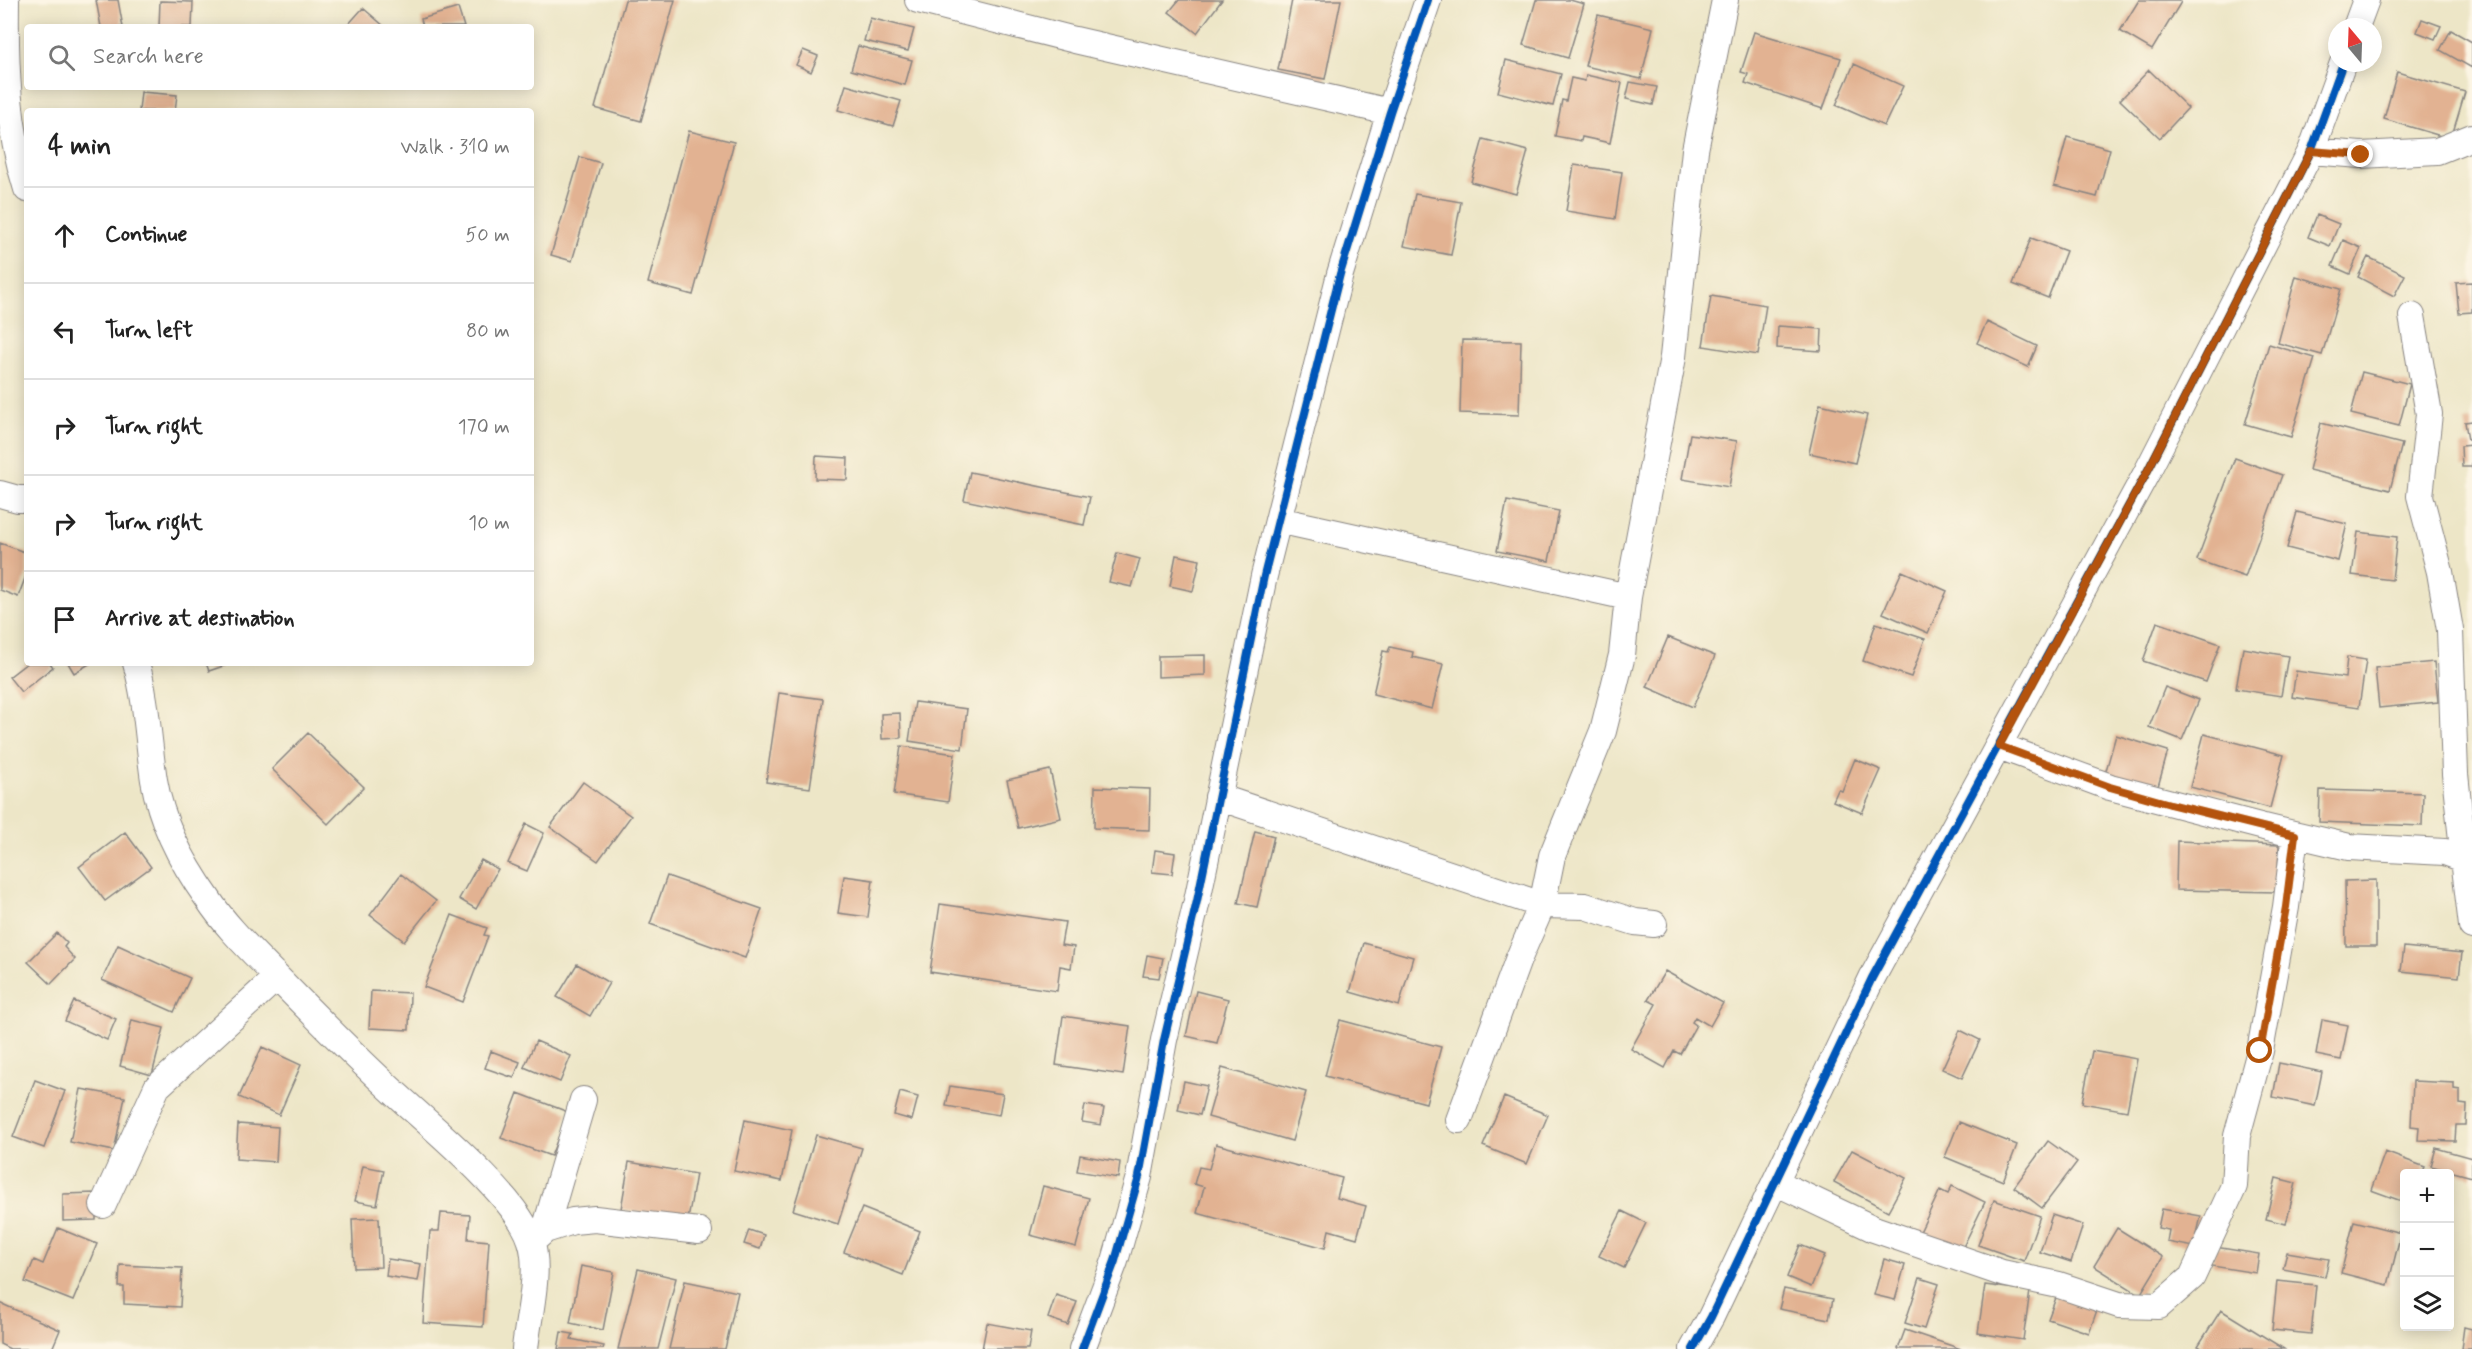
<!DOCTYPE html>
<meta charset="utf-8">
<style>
body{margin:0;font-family:Mynerve,sans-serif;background:#f2f2f2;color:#222}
.controls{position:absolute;right:18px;bottom:18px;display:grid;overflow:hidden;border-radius:6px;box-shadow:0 3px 15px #0003}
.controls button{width:54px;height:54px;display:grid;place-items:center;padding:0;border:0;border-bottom:2px solid #e0e0e0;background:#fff;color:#222;font:30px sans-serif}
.compass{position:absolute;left:2328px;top:18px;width:54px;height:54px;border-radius:50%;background:#fff;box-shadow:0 3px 15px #0003;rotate:341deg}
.stop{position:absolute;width:18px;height:18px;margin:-14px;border:4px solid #b45309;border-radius:50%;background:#fff}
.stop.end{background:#b45309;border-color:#fff;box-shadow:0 2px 6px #0008}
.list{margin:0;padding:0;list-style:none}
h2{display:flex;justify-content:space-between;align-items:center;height:78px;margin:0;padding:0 24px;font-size:26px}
h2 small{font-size:20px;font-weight:400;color:#767676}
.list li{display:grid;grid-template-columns:39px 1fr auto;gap:18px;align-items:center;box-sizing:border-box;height:96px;padding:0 24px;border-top:2px solid #e0e0e0}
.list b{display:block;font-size:22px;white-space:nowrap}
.list em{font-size:20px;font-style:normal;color:#767676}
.icon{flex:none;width:33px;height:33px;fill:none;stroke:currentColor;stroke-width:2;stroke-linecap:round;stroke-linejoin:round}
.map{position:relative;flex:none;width:2472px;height:1349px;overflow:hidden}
.search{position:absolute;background:#fff;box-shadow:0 3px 15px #0003;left:24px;top:24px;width:510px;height:66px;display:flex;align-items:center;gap:15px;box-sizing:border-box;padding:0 21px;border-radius:6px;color:#767676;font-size:22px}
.panel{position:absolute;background:#fff;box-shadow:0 3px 15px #0003;left:24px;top:108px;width:510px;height:558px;border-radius:6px}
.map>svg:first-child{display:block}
.building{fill:#e2b292}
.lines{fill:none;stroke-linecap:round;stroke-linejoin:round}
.minor-casing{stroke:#888481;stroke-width:28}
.minor{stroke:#fff;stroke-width:26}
.cycleway-casing{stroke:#fcf5e5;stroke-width:11}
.cycleway{stroke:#0057b8;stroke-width:8}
.route{stroke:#b45309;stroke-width:8}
</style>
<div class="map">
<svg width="2472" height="1349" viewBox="0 0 2472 1349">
<rect width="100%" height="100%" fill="#fcf5e5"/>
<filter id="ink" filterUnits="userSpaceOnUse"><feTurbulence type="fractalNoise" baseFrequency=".0167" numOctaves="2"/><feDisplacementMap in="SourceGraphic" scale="12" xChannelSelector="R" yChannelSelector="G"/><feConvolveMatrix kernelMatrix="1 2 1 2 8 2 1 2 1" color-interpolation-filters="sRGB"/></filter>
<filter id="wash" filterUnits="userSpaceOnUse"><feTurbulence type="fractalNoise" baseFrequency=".008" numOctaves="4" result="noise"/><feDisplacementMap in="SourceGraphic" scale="24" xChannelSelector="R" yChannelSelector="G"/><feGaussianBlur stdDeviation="1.35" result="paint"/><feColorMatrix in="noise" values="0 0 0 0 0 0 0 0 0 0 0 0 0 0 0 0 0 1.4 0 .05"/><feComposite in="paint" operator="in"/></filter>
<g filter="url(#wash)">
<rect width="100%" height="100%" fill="#ede6c7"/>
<g id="blocks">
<!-- building -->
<path class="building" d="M96 0H118L123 27H101Z
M625 0H675L641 121 595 108Z
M1179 0H1222L1197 33 1169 12Z
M1292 0H1341L1325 79 1278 70Z
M1536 0H1570L1584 4 1568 58 1523 45Z
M2139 0H2178L2181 2 2152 50 2120 31Z
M160 1 193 2 192 27H159Z
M363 8 385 27H346Z
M458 8 464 27H423L421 19Z
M1598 15 1653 28 1641 79 1585 66Z
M870 18 914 29 908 51 864 41Z
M2422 19 2441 26 2435 39 2417 32Z
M2451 30 2472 42V68L2440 50Z
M1754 32 1841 58 1823 109 1745 83 1748 74 1741 72Z
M858 46 912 60 905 85 851 70Z
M803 50 818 56 811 72 796 65Z
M1506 60 1561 74 1553 106 1498 92Z
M1854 64 1903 86 1884 126 1836 105Z
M2149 70 2188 108 2160 138 2120 100Z
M2397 72 2465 92 2451 139 2384 119Z
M1586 75 1622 83 1610 143 1582 137 1581 141 1555 136 1562 100 1566 101 1571 78 1585 81Z
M1630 82 1657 87 1653 105 1626 99Z
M846 85 901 101 893 126 838 110Z
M141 92 177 95 175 111H139Z
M689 131 734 142 693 295 648 283Z
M2067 137 2110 149 2097 197 2054 186Z
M1483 139 1528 151 1516 194 1471 182Z
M580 157 601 163 572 261 551 255Z
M1574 165 1622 172 1615 219 1566 211Z
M1415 194 1461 202 1451 255 1404 246Z
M2317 215 2339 224 2330 246 2308 237Z
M2031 238 2066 251 2048 298 2013 284Z
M2343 240 2361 248 2350 274 2332 266Z
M2368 257 2405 275 2394 296 2358 277Z
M2296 276 2341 289 2322 355 2278 343Z
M2472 282V312L2459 313 2456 283Z
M1711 296 1766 305 1758 355 1703 346Z
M1987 322 2037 346 2028 367 1977 343Z
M1778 326 1822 329 1821 351 1777 348Z
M1462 340 1521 341 1519 415 1460 413Z
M2269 344 2315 358 2291 437 2245 424Z
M2362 372 2410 384 2399 426 2351 414Z
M1820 404 1867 415 1855 463 1809 453Z
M2472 421V439L2468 440 2465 422Z
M2321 423 2402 444 2390 490 2309 470Z
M1690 434 1737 441 1729 487 1682 479Z
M2472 445V467H2462L2461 446Z
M816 456 848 458 847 480 815 479Z
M2235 458 2282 475 2245 577 2197 560Z
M970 472 1090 497 1084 525 964 500Z
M1507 501 1559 511 1549 561 1497 551Z
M2297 512 2347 524 2338 561 2287 548Z
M2358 532 2397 537 2392 580 2352 575Z
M0 543 27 553V573L18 597 0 590Z
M1117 553 1140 559 1132 587 1109 582Z
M1176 555 1200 560 1193 591 1170 586Z
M1902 571 1947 591 1928 633 1883 613Z
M2157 622 2220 644 2206 682 2143 661Z
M1876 623 1925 639 1911 677 1863 661Z
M1668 637 1715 656 1693 707 1647 687Z
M1390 647 1413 652 1412 657 1443 664 1432 709 1373 694 1383 651 1388 652Z
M2243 648 2288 656 2281 696 2236 689Z
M1205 655V675L1158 677V656Z
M2347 657 2366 660 2359 707 2292 697 2296 671 2345 678Z
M2434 662 2438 702 2379 708 2375 668Z
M27 663H50L53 667 21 692 9 677Z
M68 663H91L74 673Z
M206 663H232L209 671Z
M2165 687 2199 700 2182 740 2149 727Z
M779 693 823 699 810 788 766 782Z
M915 702 967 709 962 749 909 741Z
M900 713 901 738 882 739 881 714Z
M308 733 364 787 328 824 272 769Z
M2204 734 2284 755 2270 808 2190 787Z
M2116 735 2168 751 2157 790 2105 774Z
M901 746 955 754 948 802 894 794Z
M1855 759 1881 770 1862 813 1833 801 1838 790 1842 791Z
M1050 770 1061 818 1018 828 1007 780Z
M583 782 631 816 598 861 550 827Z
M1095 787 1150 789 1149 830 1094 828Z
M2320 790 2423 793 2422 826 2319 822Z
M526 824 544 833 527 871 508 863Z
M1255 831 1274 836 1257 907 1238 903Z
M125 832 151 867 105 901 79 867Z
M2177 841 2279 845 2277 892 2176 890Z
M1155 850 1175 853 1172 874 1152 872Z
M481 860 498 869 476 909 459 899Z
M401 874 436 901 404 941 370 915Z
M667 876 762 909 745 958 650 924Z
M844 876 873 880 868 917 838 913Z
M2376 880V946H2346L2345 881Z
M940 904 1065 922 1061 945 1074 947 1071 968 1060 966 1057 991 930 972Z
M452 915 487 928 484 935 488 936 463 1002 424 987Z
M57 933 67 943 64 947 75 959 51 984 28 962Z
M1364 943 1413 957 1399 1006 1350 992Z
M118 945 190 978 174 1012 102 980Z
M2404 947 2462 953 2459 977 2401 971Z
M1147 955 1163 958 1159 978 1143 976Z
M577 964 609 983 590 1016 557 997Z
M1665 971 1723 1003 1710 1026 1695 1017 1692 1022 1696 1025 1680 1054 1674 1051 1665 1068 1631 1049 1656 1004 1648 1000Z
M371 991 410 993 409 1030 369 1028Z
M1196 991 1228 999 1217 1043 1186 1036Z
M74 1001 116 1019 107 1040 65 1021Z
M1063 1016 1130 1026 1123 1075 1056 1065Z
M132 1020 164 1028 152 1075 120 1066Z
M1340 1020 1441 1047 1426 1103 1325 1076Z
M2322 1020 2348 1025 2341 1060 2316 1055Z
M1960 1030 1980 1040 1962 1078 1942 1069Z
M536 1041 571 1056 560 1082 524 1067Z
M262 1047 301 1065 279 1115 239 1097Z
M491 1051 520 1062 514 1078 485 1068Z
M2092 1051 2137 1059 2127 1111 2082 1103Z
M2279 1063 2322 1072 2315 1106 2273 1097Z
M1222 1068 1306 1092 1292 1141 1208 1117Z
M35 1080 65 1091 44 1148 13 1137Z
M1184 1081 1207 1086 1200 1115 1178 1110Z
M2413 1081 2454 1083V1089L2460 1090V1104L2467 1105 2466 1125H2456L2455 1141 2418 1140 2419 1127 2411 1126Z
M950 1086 1003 1094 999 1115 946 1106Z
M81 1089 125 1097 114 1151 70 1142Z
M900 1092 918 1097 912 1120 894 1115Z
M518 1093 568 1112 551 1156 501 1138Z
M1504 1097 1548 1115 1527 1164 1483 1146Z
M1085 1105 1104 1108 1101 1125 1082 1122Z
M745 1120 792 1130 782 1181 734 1171Z
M1959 1122 2017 1145 2003 1181 1945 1157Z
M238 1124 278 1127 276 1162 236 1159Z
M816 1135 862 1148 838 1224 793 1210Z
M2048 1141 2077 1162 2042 1208 2014 1187Z
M1216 1144 1342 1178 1337 1198 1366 1206 1357 1238 1329 1230 1325 1248 1197 1213 1204 1187 1194 1184 1199 1167 1209 1169Z
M2436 1148 2472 1158V1177L2431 1166Z
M1852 1150 1906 1178 1888 1211 1834 1182Z
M2385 1152 2425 1167 2422 1174H2404V1202L2371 1190Z
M1080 1155 1120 1162 1118 1178 1077 1171Z
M629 1162 696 1174 688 1220 621 1209Z
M363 1166 384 1170 377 1205 355 1201Z
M2276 1178 2296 1183 2286 1224 2266 1219Z
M1043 1186 1089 1198 1076 1247 1030 1235Z
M1952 1186 1985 1202 1961 1251 1920 1232 1940 1190 1948 1194Z
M96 1193V1220L63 1221V1194Z
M1994 1200 2040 1216 2024 1261 1978 1245Z
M862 1208 920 1231 903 1275 844 1252Z
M2162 1209 2201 1216 2194 1247 2167 1242 2169 1230 2158 1228Z
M1622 1211 1646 1223 1624 1268 1599 1256Z
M441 1213 470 1215 468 1239 489 1241 483 1327 423 1323 430 1231H439Z
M2052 1215 2083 1225 2071 1262 2040 1252Z
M379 1218 381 1267 354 1268 352 1219Z
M2354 1221 2401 1233 2388 1285 2341 1273Z
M58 1228 97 1244 73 1301 25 1282 34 1260 43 1264Z
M2117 1228 2163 1257 2140 1295 2094 1266Z
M749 1230 764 1235 760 1249 744 1244Z
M1800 1245 1825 1255 1811 1287 1787 1277Z
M2215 1247 2259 1254 2256 1273 2212 1266Z
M2287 1252 2329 1259 2325 1277 2283 1269Z
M388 1259 421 1264 418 1281 386 1276Z
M1884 1259 1905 1265 1895 1300 1874 1295Z
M120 1265 182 1268 180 1307 124 1304V1287H119Z
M581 1266 614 1272 603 1330 570 1323Z
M638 1269 676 1278 658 1349H618Z
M1920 1278 1939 1284 1924 1329 1905 1323Z
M685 1281 738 1292 725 1349H669Z
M2277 1281 2316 1285 2311 1334 2272 1330Z
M1985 1285 2030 1291 2023 1340 1978 1333Z
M1784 1289 1833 1299 1829 1319 1779 1309Z
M1056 1295 1077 1302 1068 1325 1048 1318Z
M2057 1295 2097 1310 2089 1333 2048 1319Z
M0 1303 60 1330 52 1349H10L0 1344Z
M2221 1310 2284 1349H2203L2198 1346Z
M987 1323 1031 1331 1028 1349H982Z
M2464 1327 2472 1329V1349H2461Z
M1905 1330 1961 1349H1898Z
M561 1332 573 1334 571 1339 604 1346 603 1349H558Z"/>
</g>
</g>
<g filter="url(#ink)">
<use href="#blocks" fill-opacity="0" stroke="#888481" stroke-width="1.5"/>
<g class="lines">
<!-- minor casing -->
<g class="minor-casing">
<path id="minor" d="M6 0C5 65 7 127 27 189
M918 0 1075 40 1390 112
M2356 27 2366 0
M2311 151 2361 155 2437 151 2472 137
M2412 316 2429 414 2420 496 2440 572 2450 630 2455 774 2464 859
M0 494 18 499H27
M1278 520 1628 597 1622 655 1603 731 1552 856 1542 905 1518 960 1459 1120
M1628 597 1673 357 1695 150 1725 0
M136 663C147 701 148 741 154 780 161 822 183 864 208 899 227 928 253 952 277 977 316 1017 355 1057 397 1095 431 1126 519 1199 531 1241 541 1271 528 1317 525 1349
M1999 746 2110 787 2264 827 2349 847 2445 852 2464 859 2472 926
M1218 797 1542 905 1585 906 1635 922 1654 924
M1775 1182 1874 1229 2002 1273 2059 1285 2119 1305 2159 1306 2192 1277 2234 1186 2237 1136 2260 1051 2286 907 2295 835
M103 1205 157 1087 277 977
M545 1230 573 1221 595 1219 699 1231
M536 1238 545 1230 583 1100
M1082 1349 1115 1261 1139 1177 1164 1040 1197 901 1264 576 1340 274 1390 112 1428 0
M1693 1349 1711 1317 1872 978 2147 472 2311 151 2343 63"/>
</g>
<!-- minor -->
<use href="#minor" class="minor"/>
<!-- cycleway casing -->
<g class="cycleway-casing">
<path id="cycleway" d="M1082 1349 1115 1261 1139 1177 1164 1040 1197 901 1264 576 1340 274 1390 112 1428 0
M1693 1349 1711 1317 1872 978 2147 472 2311 151 2343 63"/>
</g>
<!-- cycleway -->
<use href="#cycleway" class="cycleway"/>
</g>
</g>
<g class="lines" filter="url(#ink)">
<!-- route -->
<path class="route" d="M2260 1051 2286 907 2295 835 2170 804 2110 787 1999 746 2147 472 2311 151 2361 155"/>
</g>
</svg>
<div class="controls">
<button>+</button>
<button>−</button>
<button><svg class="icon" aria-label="layers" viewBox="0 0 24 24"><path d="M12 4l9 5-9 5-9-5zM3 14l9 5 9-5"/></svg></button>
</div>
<svg class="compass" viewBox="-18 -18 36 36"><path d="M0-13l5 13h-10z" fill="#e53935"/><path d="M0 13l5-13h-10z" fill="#767676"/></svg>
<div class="stop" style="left:2260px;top:1051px"></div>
<div class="stop end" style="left:2361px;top:155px"></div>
<div class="search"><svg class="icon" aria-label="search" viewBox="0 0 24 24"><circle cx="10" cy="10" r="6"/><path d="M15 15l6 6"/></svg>Search here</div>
<section class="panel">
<h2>4 min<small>Walk · 310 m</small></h2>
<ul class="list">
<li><svg class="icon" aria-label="ahead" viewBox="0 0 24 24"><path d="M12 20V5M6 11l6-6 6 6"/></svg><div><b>Continue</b></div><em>50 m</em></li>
<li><svg class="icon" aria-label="left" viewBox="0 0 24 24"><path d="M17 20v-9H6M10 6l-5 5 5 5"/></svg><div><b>Turn left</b></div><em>80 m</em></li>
<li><svg class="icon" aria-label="right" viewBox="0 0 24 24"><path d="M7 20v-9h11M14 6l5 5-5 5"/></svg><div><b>Turn right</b></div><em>170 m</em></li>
<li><svg class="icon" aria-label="right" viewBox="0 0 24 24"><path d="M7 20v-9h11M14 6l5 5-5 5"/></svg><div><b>Turn right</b></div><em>10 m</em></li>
<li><svg class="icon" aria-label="arrive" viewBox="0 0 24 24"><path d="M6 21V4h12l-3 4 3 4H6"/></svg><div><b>Arrive at destination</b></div></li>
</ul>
</section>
</div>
